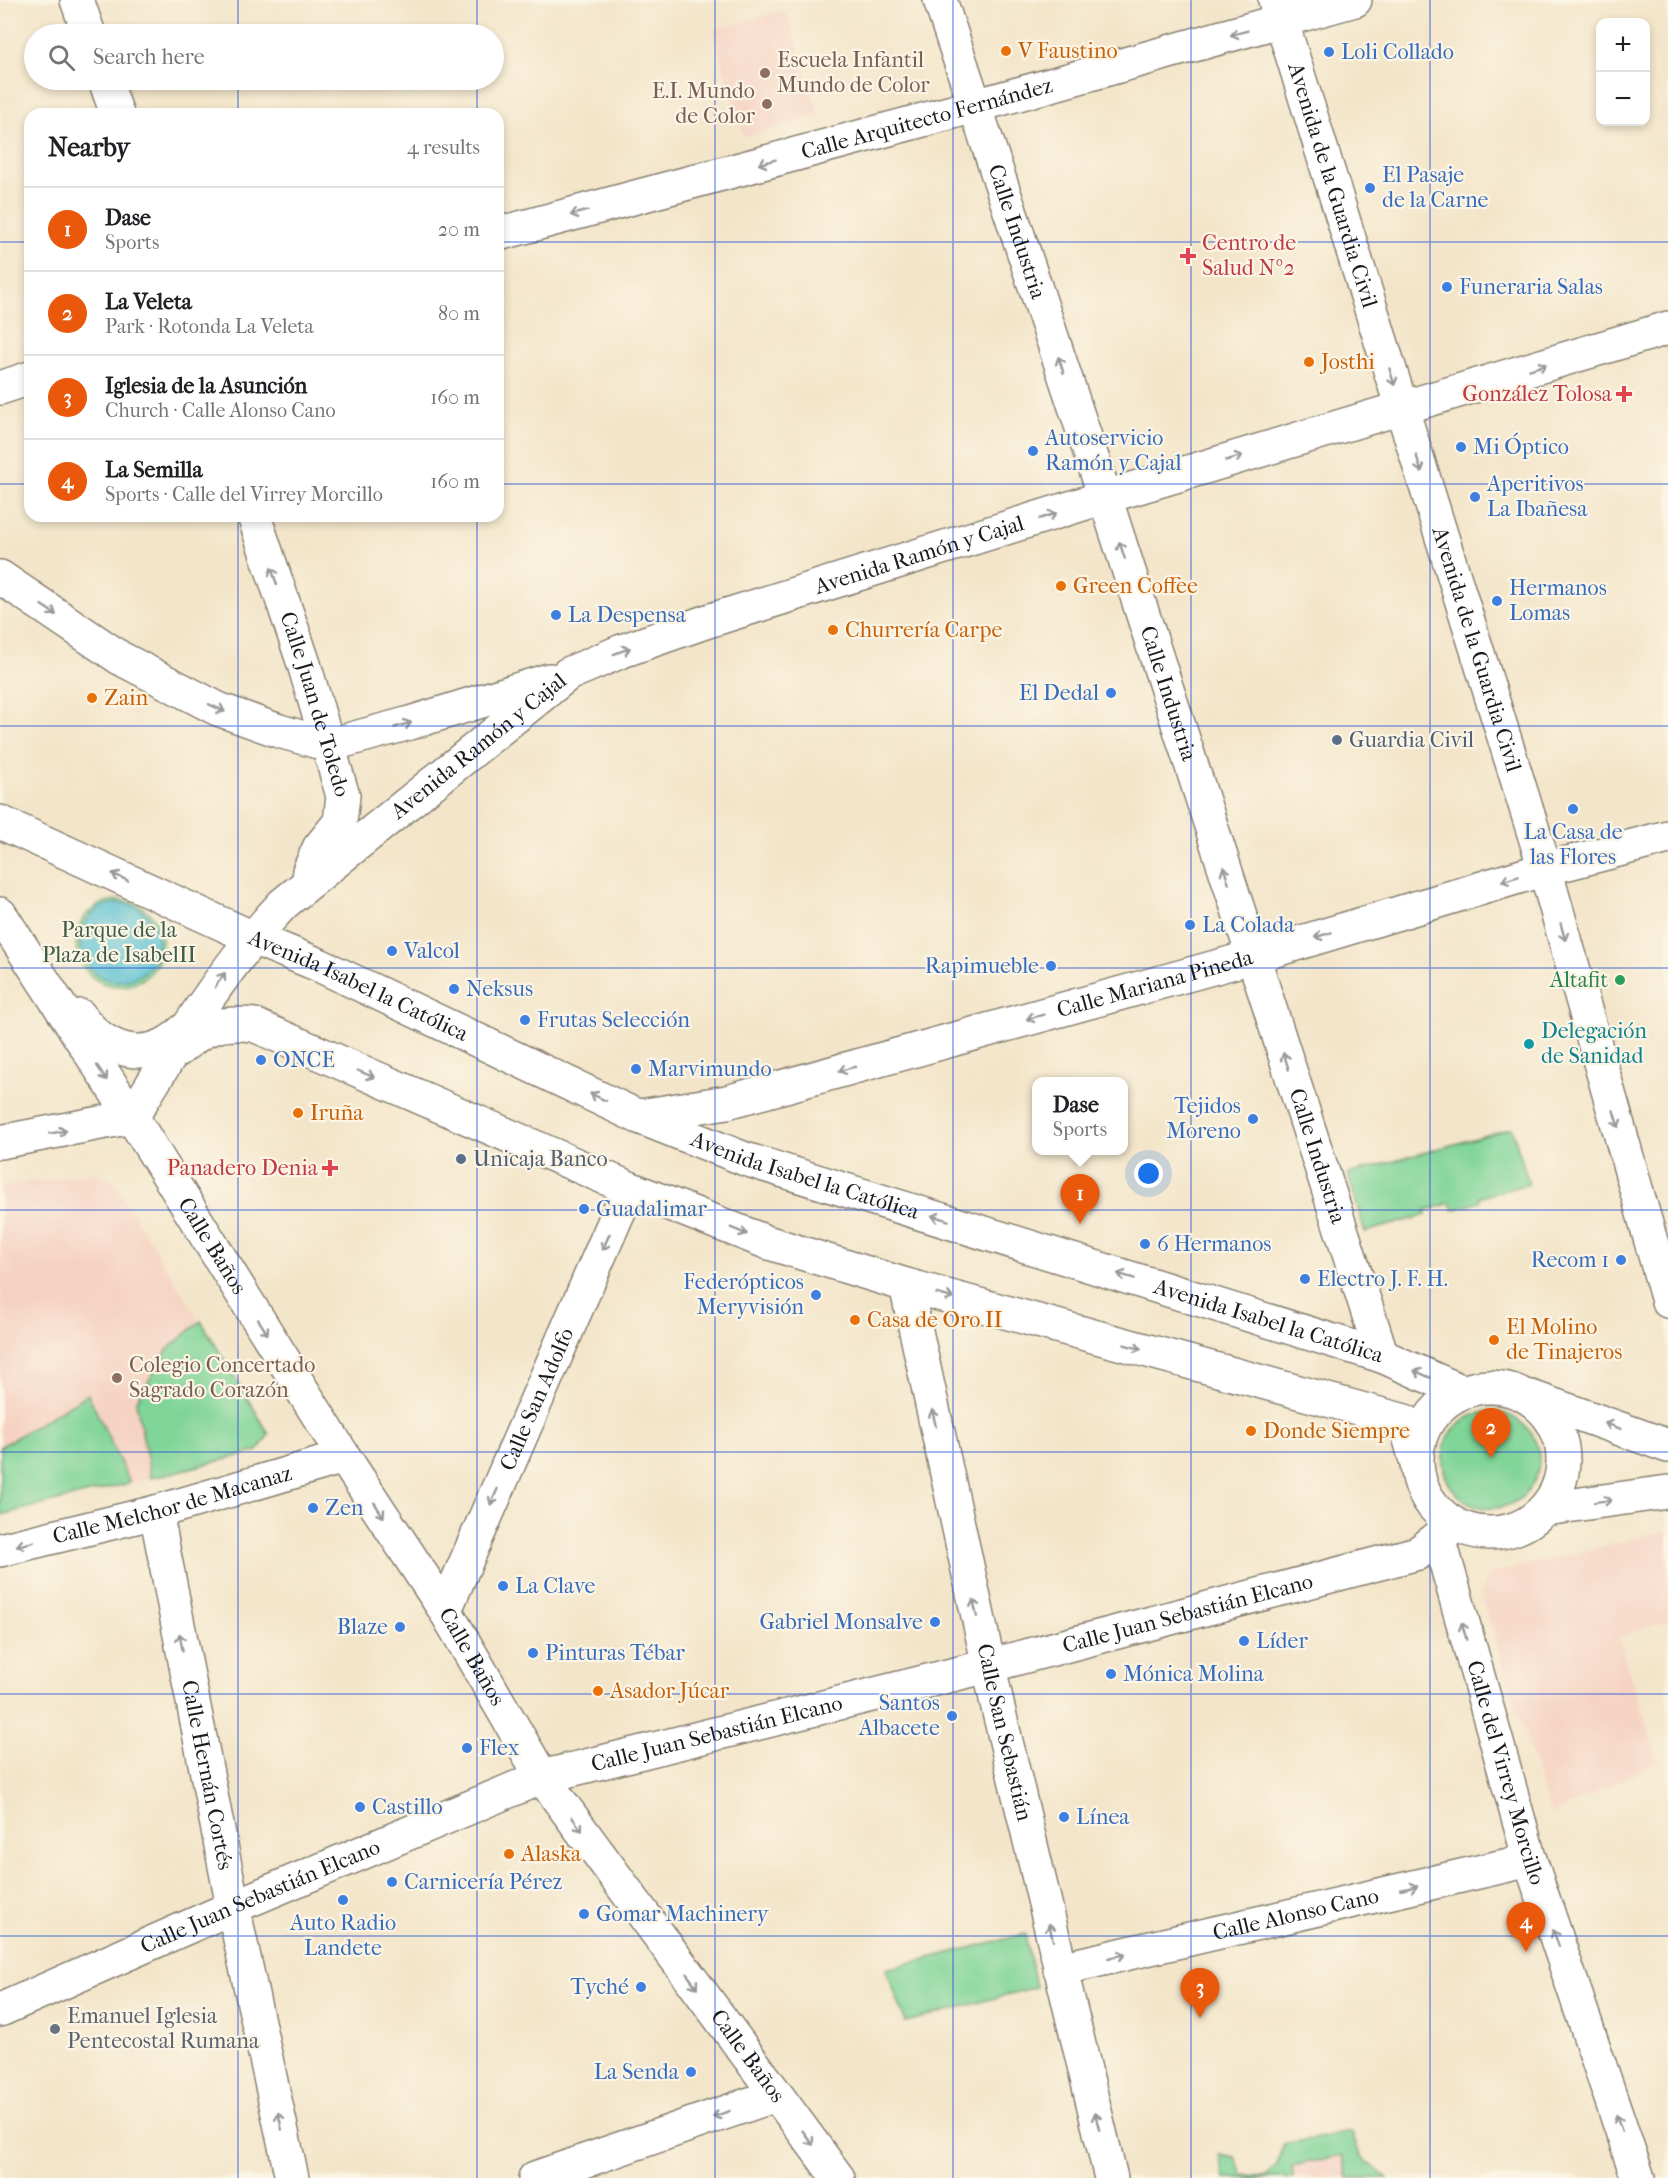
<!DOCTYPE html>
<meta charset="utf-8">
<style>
body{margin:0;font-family:"IM FELL French Canon",serif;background:#f2f2f2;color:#202124}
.controls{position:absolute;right:18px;top:18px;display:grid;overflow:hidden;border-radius:12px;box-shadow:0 3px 9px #0003}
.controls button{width:54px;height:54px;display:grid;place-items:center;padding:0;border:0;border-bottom:2px solid #e0e0e0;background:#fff;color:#202124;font:30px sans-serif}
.you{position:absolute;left:1149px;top:1174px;width:21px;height:21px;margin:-15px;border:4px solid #fff;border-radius:50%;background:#1a73e8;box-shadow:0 0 0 9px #1a73e833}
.badge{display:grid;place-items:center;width:39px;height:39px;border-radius:50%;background:#ea580c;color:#fff;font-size:20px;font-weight:700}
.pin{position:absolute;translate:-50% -50px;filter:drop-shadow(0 2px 3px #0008)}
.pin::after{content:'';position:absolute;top:32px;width:21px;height:18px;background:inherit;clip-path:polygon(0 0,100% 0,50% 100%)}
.popup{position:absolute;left:1032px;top:1077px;width:96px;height:78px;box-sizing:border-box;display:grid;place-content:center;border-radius:12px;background:#fff;filter:drop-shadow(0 2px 4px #0005);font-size:20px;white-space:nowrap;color:#757577}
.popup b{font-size:22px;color:#202124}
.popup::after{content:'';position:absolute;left:50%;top:100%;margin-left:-12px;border:12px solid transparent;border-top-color:#fff}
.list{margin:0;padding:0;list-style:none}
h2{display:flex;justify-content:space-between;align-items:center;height:78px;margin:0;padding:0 24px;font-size:26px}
h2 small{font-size:20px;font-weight:400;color:#757577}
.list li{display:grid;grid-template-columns:39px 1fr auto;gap:18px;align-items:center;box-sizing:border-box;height:84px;padding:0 24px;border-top:2px solid #e0e0e0}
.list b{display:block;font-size:22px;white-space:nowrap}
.list p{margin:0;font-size:20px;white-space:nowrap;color:#757577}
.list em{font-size:20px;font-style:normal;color:#757577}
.icon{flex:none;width:33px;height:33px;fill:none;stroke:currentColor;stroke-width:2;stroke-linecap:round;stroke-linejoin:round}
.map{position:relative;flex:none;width:1668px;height:2178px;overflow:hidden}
.search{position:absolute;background:#fff;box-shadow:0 3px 9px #0003;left:24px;top:24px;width:480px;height:66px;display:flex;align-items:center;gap:15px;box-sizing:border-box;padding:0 21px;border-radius:33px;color:#757577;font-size:22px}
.panel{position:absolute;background:#fff;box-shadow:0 3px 9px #0003;left:24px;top:108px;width:480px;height:414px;border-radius:18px}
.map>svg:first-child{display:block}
.built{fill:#f5d2c2}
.green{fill:#7fd497;stroke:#4e785a;stroke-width:1.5}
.water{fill:#56c0d2;stroke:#396e77;stroke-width:1.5}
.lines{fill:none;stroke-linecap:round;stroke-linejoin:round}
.minor-casing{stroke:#888072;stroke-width:36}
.minor{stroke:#fff;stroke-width:33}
.oneway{stroke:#999}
.grid{fill:none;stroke:#1d4ed8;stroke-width:1.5;stroke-opacity:0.55}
.food-dot{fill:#e8710a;stroke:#fcf5e5;stroke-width:2}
.shop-dot{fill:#3f7fe0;stroke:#fcf5e5;stroke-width:2}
.education-dot{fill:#8d6e63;stroke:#fcf5e5;stroke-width:2}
.health-dot{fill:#e0444e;stroke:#fcf5e5;stroke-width:2}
.service-dot{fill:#5c6f8a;stroke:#fcf5e5;stroke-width:2}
.leisure-dot{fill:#2e9e5b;stroke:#fcf5e5;stroke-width:2}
.culture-dot{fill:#0f9aa8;stroke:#fcf5e5;stroke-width:2}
.worship-dot{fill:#6b7280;stroke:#fcf5e5;stroke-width:2}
.labels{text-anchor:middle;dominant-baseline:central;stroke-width:4.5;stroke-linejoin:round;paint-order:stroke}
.food-label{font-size:22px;fill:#c56008;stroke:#fcf5e5;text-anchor:start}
.shop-label{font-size:22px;fill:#366cbe;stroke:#fcf5e5;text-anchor:start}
.education-label{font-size:22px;fill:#785e54;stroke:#fcf5e5;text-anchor:start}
.street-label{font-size:22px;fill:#1c1c1c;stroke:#fcf5e5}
.health-label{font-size:22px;fill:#be3a42;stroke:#fcf5e5;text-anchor:end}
.service-label{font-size:22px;fill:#4e5e75;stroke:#fcf5e5;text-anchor:start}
.park-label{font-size:22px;fill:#3f5c47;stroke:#fcf5e5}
.leisure-label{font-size:22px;fill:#27864d;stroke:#fcf5e5;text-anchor:end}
.culture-label{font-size:22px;fill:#0d838f;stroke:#fcf5e5;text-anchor:start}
.worship-label{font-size:22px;fill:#5b616d;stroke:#fcf5e5;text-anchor:start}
</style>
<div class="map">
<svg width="1668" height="2178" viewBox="0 0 1668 2178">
<rect width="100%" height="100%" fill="#fcf5e5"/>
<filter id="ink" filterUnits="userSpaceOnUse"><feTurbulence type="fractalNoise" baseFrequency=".0167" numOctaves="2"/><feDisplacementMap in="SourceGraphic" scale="12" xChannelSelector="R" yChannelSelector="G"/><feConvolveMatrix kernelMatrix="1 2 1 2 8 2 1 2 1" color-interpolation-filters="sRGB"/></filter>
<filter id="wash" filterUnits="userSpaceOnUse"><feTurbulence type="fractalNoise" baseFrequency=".008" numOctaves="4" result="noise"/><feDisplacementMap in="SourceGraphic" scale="24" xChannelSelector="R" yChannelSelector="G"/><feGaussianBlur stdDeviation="1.35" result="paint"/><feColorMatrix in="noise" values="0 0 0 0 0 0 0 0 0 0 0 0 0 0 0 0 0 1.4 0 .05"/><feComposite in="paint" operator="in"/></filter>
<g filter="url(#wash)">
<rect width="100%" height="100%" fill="#f3e5c9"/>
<!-- built -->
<path class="built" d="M786 10 819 115 744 137 713 30Z
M94 1172 113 1181 269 1434 258 1451 0 1515V1187Z
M1668 1530V1621L1618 1637 1658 1761 1551 1815 1480 1592 1490 1574Z
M1342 2155 1348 2178H1293L1292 2166Z"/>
<!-- green -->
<path class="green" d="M76 943a43 43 0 1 1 86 0a43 43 0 1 1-86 0Z
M1512 1128 1529 1184 1479 1197 1480 1202 1453 1210 1450 1203 1425 1211 1426 1215 1365 1232 1348 1174Z
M201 1321 269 1434 258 1451 151 1478 136 1402 167 1350Z
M88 1394 130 1483 0 1515V1447Z
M1443 1460a48 48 0 1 1 96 0a48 48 0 1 1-96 0Z
M1025 1934 1036 1987 906 2022 886 1969Z
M1352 2132 1360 2156 1388 2178H1348L1342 2155 1292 2166 1293 2178H1224L1219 2154 1235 2157 1242 2175 1266 2176 1277 2166 1283 2144Z"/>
<!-- water -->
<path class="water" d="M80 942a39 39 0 1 1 78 0a39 39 0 1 1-78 0Z"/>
</g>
<g filter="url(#ink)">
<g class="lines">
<!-- minor casing -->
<g class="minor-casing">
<g id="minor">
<path d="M77 0 89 34"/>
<path id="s1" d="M940 0 1105 497 1382 1356"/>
<path id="s2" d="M1275 0 1545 869 1668 1301"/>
<path d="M105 80 117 114"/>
<path id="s3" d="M498 234 975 106 1355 0"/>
<path d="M0 388 30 378"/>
<path id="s4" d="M254 516 304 664 343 796 340 822 319 848 309 871"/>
<path d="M0 577 120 658 218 709 279 731 329 745 410 723 549 680"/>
<path id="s5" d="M0 822 251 937 319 965 639 1117 745 1159 1382 1356 1461 1391"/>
<path id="s6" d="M0 914 132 1117 344 1457 445 1610 542 1777 838 2178"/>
<path d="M80 1016C106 1053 149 1065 183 1031"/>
<path d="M178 1050C205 1027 219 1021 254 1025L629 1188 766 1242 906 1285 1405 1421 1416 1461"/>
<path id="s7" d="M640 1116 727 1102 1252 957 1545 869 1668 837"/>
<path id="s8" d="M132 1117C178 1042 223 968 283 904L568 674 622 651 708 621 1105 497 1668 328"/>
<path d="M0 1142 132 1117"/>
<path id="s9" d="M906 1285 998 1708 1111 2178"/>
<circle cx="1490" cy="1460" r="73"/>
<path d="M1531 1397 1668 1446"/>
<path d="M1545 1509 1668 1492"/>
<path id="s10" d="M156 1512 233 1907 292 2178"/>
<path id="s11" d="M1439 1538 1530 1860 1638 2178"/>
<path id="s12" d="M0 1550 156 1512 344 1457"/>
<path id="s13" d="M445 1610 629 1188"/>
<path id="s14" d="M1060 1969 1530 1860"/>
<path id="s15" d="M0 2010 233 1907 542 1777 988 1666 1418 1553 1454 1525"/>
<path d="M535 2178 776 2095"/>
</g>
</g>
<!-- minor -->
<use href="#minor" class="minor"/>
</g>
<!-- one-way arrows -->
<defs><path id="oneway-shaft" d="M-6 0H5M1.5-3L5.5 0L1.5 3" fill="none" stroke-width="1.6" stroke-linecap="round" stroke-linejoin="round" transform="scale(1.5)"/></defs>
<g class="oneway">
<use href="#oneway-shaft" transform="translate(1239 33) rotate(165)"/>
<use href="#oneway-shaft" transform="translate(767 162) rotate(165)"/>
<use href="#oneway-shaft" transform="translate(579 213) rotate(165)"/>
<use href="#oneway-shaft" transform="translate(1061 365) rotate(-108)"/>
<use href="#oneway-shaft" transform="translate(1538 367) rotate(-17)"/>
<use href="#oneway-shaft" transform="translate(1392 377) rotate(73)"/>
<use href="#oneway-shaft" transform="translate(1234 458) rotate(-17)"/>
<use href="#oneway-shaft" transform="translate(1419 464) rotate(73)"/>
<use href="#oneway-shaft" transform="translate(1048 516) rotate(-18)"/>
<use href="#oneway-shaft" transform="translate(1122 550) rotate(-108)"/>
<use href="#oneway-shaft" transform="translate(274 576) rotate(-109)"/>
<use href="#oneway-shaft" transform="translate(49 610) rotate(34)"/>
<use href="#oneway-shaft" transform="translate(622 651) rotate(-21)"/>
<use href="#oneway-shaft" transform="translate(217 708) rotate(25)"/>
<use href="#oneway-shaft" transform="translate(403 725) rotate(-16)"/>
<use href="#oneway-shaft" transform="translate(1226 875) rotate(-108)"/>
<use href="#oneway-shaft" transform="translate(120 877) rotate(-155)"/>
<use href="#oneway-shaft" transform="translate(1510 879) rotate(163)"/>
<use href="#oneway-shaft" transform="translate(1563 932) rotate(74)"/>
<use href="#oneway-shaft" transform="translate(1323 935) rotate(163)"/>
<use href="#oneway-shaft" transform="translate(220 980) rotate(-55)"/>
<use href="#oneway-shaft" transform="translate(1035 1017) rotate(165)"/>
<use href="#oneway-shaft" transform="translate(1286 1061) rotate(-108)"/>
<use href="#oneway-shaft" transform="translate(847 1069) rotate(165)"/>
<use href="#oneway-shaft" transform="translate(102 1073) rotate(56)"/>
<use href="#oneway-shaft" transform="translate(366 1074) rotate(23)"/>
<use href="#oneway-shaft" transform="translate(598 1097) rotate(-155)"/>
<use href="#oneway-shaft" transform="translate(1616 1119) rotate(74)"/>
<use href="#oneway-shaft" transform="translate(58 1132) rotate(-10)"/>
<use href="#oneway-shaft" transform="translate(940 1218) rotate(-163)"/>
<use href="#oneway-shaft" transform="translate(739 1231) rotate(22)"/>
<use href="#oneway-shaft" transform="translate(606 1242) rotate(114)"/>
<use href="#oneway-shaft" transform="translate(1126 1276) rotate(-163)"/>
<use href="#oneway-shaft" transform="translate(945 1296) rotate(15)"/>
<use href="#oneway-shaft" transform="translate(263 1327) rotate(58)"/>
<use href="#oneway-shaft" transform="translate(1133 1347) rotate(15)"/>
<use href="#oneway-shaft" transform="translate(1422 1374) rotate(-156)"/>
<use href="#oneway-shaft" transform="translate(934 1418) rotate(-102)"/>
<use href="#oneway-shaft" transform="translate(1613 1426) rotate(-160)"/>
<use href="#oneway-shaft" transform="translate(494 1497) rotate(114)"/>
<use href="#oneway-shaft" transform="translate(1603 1501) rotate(-7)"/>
<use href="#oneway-shaft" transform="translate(379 1510) rotate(57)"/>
<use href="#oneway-shaft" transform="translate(25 1544) rotate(166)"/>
<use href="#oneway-shaft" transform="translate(975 1608) rotate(-102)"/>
<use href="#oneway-shaft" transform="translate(1464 1631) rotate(-106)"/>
<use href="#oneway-shaft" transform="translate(181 1642) rotate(-101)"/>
<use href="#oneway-shaft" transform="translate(577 1824) rotate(54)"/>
<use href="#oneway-shaft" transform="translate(1409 1888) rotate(-13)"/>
<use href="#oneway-shaft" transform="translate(1051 1932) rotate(-103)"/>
<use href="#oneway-shaft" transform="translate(1556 1938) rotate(-109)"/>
<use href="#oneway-shaft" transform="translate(1117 1956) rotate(-13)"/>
<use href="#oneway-shaft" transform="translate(692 1981) rotate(54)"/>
<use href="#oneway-shaft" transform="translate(721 2114) rotate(161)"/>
<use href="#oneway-shaft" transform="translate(280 2121) rotate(-102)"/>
<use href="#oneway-shaft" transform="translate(1097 2121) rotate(-104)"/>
<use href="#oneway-shaft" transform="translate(1619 2123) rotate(-109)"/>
<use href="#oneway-shaft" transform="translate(808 2138) rotate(53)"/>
</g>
</g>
<!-- grid -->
<path class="grid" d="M238 0V34M477 0V34M715 0V2178M953 0V2178M1191 0V2178M1430 0V2178M238 80V114M477 80V114M0 242H30M498 242H1668M0 484H30M498 484H1668M238 516V2178M477 516V2178M0 726H1668M0 968H1668M0 1210H1668M0 1452H1668M0 1694H1668M0 1936H1668"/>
<!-- markers -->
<g class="food-dot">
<circle cx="1006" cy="51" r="6"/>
<circle cx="1309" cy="362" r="6"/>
<circle cx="1061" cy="586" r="6"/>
<circle cx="833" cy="630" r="6"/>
<circle cx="92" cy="698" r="6"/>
<circle cx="298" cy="1113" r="6"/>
<circle cx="855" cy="1320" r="6"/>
<circle cx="1494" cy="1340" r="6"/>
<circle cx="1251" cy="1431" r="6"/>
<circle cx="598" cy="1691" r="6"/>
<circle cx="509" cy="1854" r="6"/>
</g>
<g class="shop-dot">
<circle cx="1329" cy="52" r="6"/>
<circle cx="1370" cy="188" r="6"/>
<circle cx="1447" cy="287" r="6"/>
<circle cx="1461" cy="447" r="6"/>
<circle cx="1033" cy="451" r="6"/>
<circle cx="1475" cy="497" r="6"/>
<circle cx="1497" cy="601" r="6"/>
<circle cx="556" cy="615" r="6"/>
<circle cx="1111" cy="693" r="6"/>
<circle cx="1573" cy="809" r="6"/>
<circle cx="1190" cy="925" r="6"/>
<circle cx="392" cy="951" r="6"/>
<circle cx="1051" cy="966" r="6"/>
<circle cx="454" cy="989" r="6"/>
<circle cx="525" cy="1020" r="6"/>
<circle cx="261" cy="1060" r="6"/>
<circle cx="636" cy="1069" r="6"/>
<circle cx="1253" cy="1119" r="6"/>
<circle cx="584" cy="1209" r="6"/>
<circle cx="1145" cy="1244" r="6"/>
<circle cx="1621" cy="1260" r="6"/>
<circle cx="1305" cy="1279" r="6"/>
<circle cx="816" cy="1295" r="6"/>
<circle cx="313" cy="1508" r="6"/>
<circle cx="503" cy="1586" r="6"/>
<circle cx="935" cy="1622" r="6"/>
<circle cx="400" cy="1627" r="6"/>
<circle cx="1244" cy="1641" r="6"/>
<circle cx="533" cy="1653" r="6"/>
<circle cx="1111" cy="1674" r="6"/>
<circle cx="952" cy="1716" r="6"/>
<circle cx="467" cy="1748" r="6"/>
<circle cx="360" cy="1807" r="6"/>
<circle cx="1064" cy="1817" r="6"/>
<circle cx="392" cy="1882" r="6"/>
<circle cx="343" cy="1900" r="6"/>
<circle cx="584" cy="1914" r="6"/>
<circle cx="641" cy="1987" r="6"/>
<circle cx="691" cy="2072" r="6"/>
</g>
<g class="education-dot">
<circle cx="765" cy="73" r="6"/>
<circle cx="767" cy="104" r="6"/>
<circle cx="117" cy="1378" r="6"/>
</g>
<g class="health-dot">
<path d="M1185 247h6v6h6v6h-6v6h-6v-6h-6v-6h6z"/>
<path d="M1621 385h6v6h6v6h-6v6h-6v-6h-6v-6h6z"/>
<path d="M327 1159h6v6h6v6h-6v6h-6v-6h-6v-6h6z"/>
</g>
<g class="service-dot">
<circle cx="1337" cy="740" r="6"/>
<circle cx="461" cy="1159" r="6"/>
</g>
<circle class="leisure-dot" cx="1620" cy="980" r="6"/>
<circle class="culture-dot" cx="1529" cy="1044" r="6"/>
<circle class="worship-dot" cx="55" cy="2029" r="6"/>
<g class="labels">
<!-- food labels -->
<g class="food-label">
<text x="1018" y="51">V Faustino</text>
<text x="1321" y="362">Josthi</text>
<text x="1073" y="586">Green Coffee</text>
<text x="845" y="630">Churrería Carpe</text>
<text x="104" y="698">Zain</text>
<text x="310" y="1113">Iruña</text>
<text x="867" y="1320">Casa de Oro II</text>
<text x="1506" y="1327">El Molino<tspan x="1506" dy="25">de Tinajeros</tspan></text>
<text x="1263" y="1431">Donde Siempre</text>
<text x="610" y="1691">Asador Júcar</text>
<text x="521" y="1854">Alaska</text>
</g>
<!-- shop labels -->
<g class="shop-label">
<text x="1341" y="52">Loli Collado</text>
<text x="1382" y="175">El Pasaje<tspan x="1382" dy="25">de la Carne</tspan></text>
<text x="1459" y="287">Funeraria Salas</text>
<text x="1045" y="438">Autoservicio<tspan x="1045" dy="25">Ramón y Cajal</tspan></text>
<text x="1473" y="447">Mi Óptico</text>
<text x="1487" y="484">Aperitivos<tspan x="1487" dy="25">La Ibañesa</tspan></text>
<text x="1509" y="588">Hermanos<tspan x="1509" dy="25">Lomas</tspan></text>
<text x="568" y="615">La Despensa</text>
<text x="1099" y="693" text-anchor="end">El Dedal</text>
<text x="1573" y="832" text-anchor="middle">La Casa de<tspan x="1573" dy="25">las Flores</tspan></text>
<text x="1202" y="925">La Colada</text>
<text x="404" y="951">Valcol</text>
<text x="1039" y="966" text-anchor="end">Rapimueble</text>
<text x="466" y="989">Neksus</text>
<text x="537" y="1020">Frutas Selección</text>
<text x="273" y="1060">ONCE</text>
<text x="648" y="1069">Marvimundo</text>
<text x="1241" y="1106" text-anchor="end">Tejidos<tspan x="1241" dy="25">Moreno</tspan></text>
<text x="596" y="1209">Guadalimar</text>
<text x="1157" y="1244">6 Hermanos</text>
<text x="1609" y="1260" text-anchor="end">Recom 1</text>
<text x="1317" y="1279">Electro J. F. H.</text>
<text x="804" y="1282" text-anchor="end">Federópticos<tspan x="804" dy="25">Meryvisión</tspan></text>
<text x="325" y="1508">Zen</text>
<text x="515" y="1586">La Clave</text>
<text x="923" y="1622" text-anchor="end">Gabriel Monsalve</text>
<text x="388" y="1627" text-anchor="end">Blaze</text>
<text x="1256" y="1641">Líder</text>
<text x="545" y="1653">Pinturas Tébar</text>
<text x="1123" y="1674">Mónica Molina</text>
<text x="940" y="1703" text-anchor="end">Santos<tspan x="940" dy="25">Albacete</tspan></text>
<text x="479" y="1748">Flex</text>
<text x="372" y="1807">Castillo</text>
<text x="1076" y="1817">Línea</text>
<text x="404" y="1882">Carnicería Pérez</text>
<text x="596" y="1914">Gomar Machinery</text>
<text x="343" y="1923" text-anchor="middle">Auto Radio<tspan x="343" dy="25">Landete</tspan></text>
<text x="629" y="1987" text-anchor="end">Tyché</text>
<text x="679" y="2072" text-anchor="end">La Senda</text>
</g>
<!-- education labels -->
<g class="education-label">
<text x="777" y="60">Escuela Infantil<tspan x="777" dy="25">Mundo de Color</tspan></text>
<text x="755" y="91" text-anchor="end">E.I. Mundo<tspan x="755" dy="25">de Color</tspan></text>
<text x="129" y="1365">Colegio Concertado<tspan x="129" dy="25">Sagrado Corazón</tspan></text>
</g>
<!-- street labels -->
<g class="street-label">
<text stroke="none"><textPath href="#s3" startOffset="444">Calle Arquitecto Fernández</textPath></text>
<text stroke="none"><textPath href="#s2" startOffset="194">Avenida de la Guardia Civil</textPath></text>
<text stroke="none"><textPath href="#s1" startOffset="244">Calle Industria</textPath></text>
<text stroke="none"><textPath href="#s8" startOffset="999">Avenida Ramón y Cajal</textPath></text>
<text stroke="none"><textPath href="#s2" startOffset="680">Avenida de la Guardia Civil</textPath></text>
<text stroke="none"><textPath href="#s1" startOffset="730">Calle Industria</textPath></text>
<text stroke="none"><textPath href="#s4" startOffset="198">Calle Juan de Toledo</textPath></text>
<text stroke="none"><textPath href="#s8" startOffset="513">Avenida Ramón y Cajal</textPath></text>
<text stroke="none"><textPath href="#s7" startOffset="532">Calle Mariana Pineda</textPath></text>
<text stroke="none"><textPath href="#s5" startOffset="394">Avenida Isabel la Católica</textPath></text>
<text stroke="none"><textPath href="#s1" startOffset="1216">Calle Industria</textPath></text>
<text stroke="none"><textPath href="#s5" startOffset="880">Avenida Isabel la Católica</textPath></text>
<text stroke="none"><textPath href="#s6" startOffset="394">Calle Baños</textPath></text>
<text stroke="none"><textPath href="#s5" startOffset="1366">Avenida Isabel la Católica</textPath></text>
<text stroke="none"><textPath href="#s13" startOffset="230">Calle San Adolfo</textPath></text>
<text stroke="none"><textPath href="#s12" startOffset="178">Calle Melchor de Macanaz</textPath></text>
<text stroke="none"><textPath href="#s15" startOffset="1256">Calle Juan Sebastián Elcano</textPath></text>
<text stroke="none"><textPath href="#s6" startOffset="880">Calle Baños</textPath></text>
<text stroke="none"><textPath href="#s9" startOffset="458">Calle San Sebastián</textPath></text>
<text stroke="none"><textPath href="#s15" startOffset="770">Calle Juan Sebastián Elcano</textPath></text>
<text stroke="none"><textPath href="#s11" startOffset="244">Calle del Virrey Morcillo</textPath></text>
<text stroke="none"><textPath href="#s10" startOffset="268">Calle Hernán Cortés</textPath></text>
<text stroke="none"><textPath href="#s15" startOffset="284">Calle Juan Sebastián Elcano</textPath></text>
<text stroke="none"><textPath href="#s14" startOffset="242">Calle Alonso Cano</textPath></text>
<text stroke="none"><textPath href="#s6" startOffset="1366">Calle Baños</textPath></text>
</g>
<!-- health labels -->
<g class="health-label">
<text x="1202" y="243" text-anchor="start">Centro de<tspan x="1202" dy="25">Salud Nº2</tspan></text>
<text x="1612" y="394">González Tolosa</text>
<text x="318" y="1168">Panadero Denia</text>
</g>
<!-- service labels -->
<g class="service-label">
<text x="1349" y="740">Guardia Civil</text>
<text x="473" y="1159">Unicaja Banco</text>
</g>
<!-- park labels -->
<g class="park-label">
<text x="119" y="930">Parque de la<tspan x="119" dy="25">Plaza de IsabelII</tspan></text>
</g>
<!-- leisure labels -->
<g class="leisure-label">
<text x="1608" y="980">Altafit</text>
</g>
<!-- culture labels -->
<g class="culture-label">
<text x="1541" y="1031">Delegación<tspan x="1541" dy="25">de Sanidad</tspan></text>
</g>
<!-- worship labels -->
<g class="worship-label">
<text x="67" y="2016">Emanuel Iglesia<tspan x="67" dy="25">Pentecostal Rumana</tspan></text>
</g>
</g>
</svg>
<div class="controls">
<button>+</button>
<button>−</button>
</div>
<div class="you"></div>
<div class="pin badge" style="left:1080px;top:1224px">1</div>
<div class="popup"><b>Dase</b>Sports</div>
<div class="pin badge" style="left:1491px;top:1458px">2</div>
<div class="pin badge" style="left:1200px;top:2018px">3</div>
<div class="pin badge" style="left:1526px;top:1952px">4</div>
<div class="search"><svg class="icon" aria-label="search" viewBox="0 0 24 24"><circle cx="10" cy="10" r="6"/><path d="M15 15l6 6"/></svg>Search here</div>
<section class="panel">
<h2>Nearby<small>4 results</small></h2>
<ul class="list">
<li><span class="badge">1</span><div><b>Dase</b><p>Sports</p></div><em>20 m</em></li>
<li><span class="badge">2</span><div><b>La Veleta</b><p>Park · Rotonda La Veleta</p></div><em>80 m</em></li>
<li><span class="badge">3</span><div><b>Iglesia de la Asunción</b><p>Church · Calle Alonso Cano</p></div><em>160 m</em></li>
<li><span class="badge">4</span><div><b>La Semilla</b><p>Sports · Calle del Virrey Morcillo</p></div><em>160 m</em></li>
</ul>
</section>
</div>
